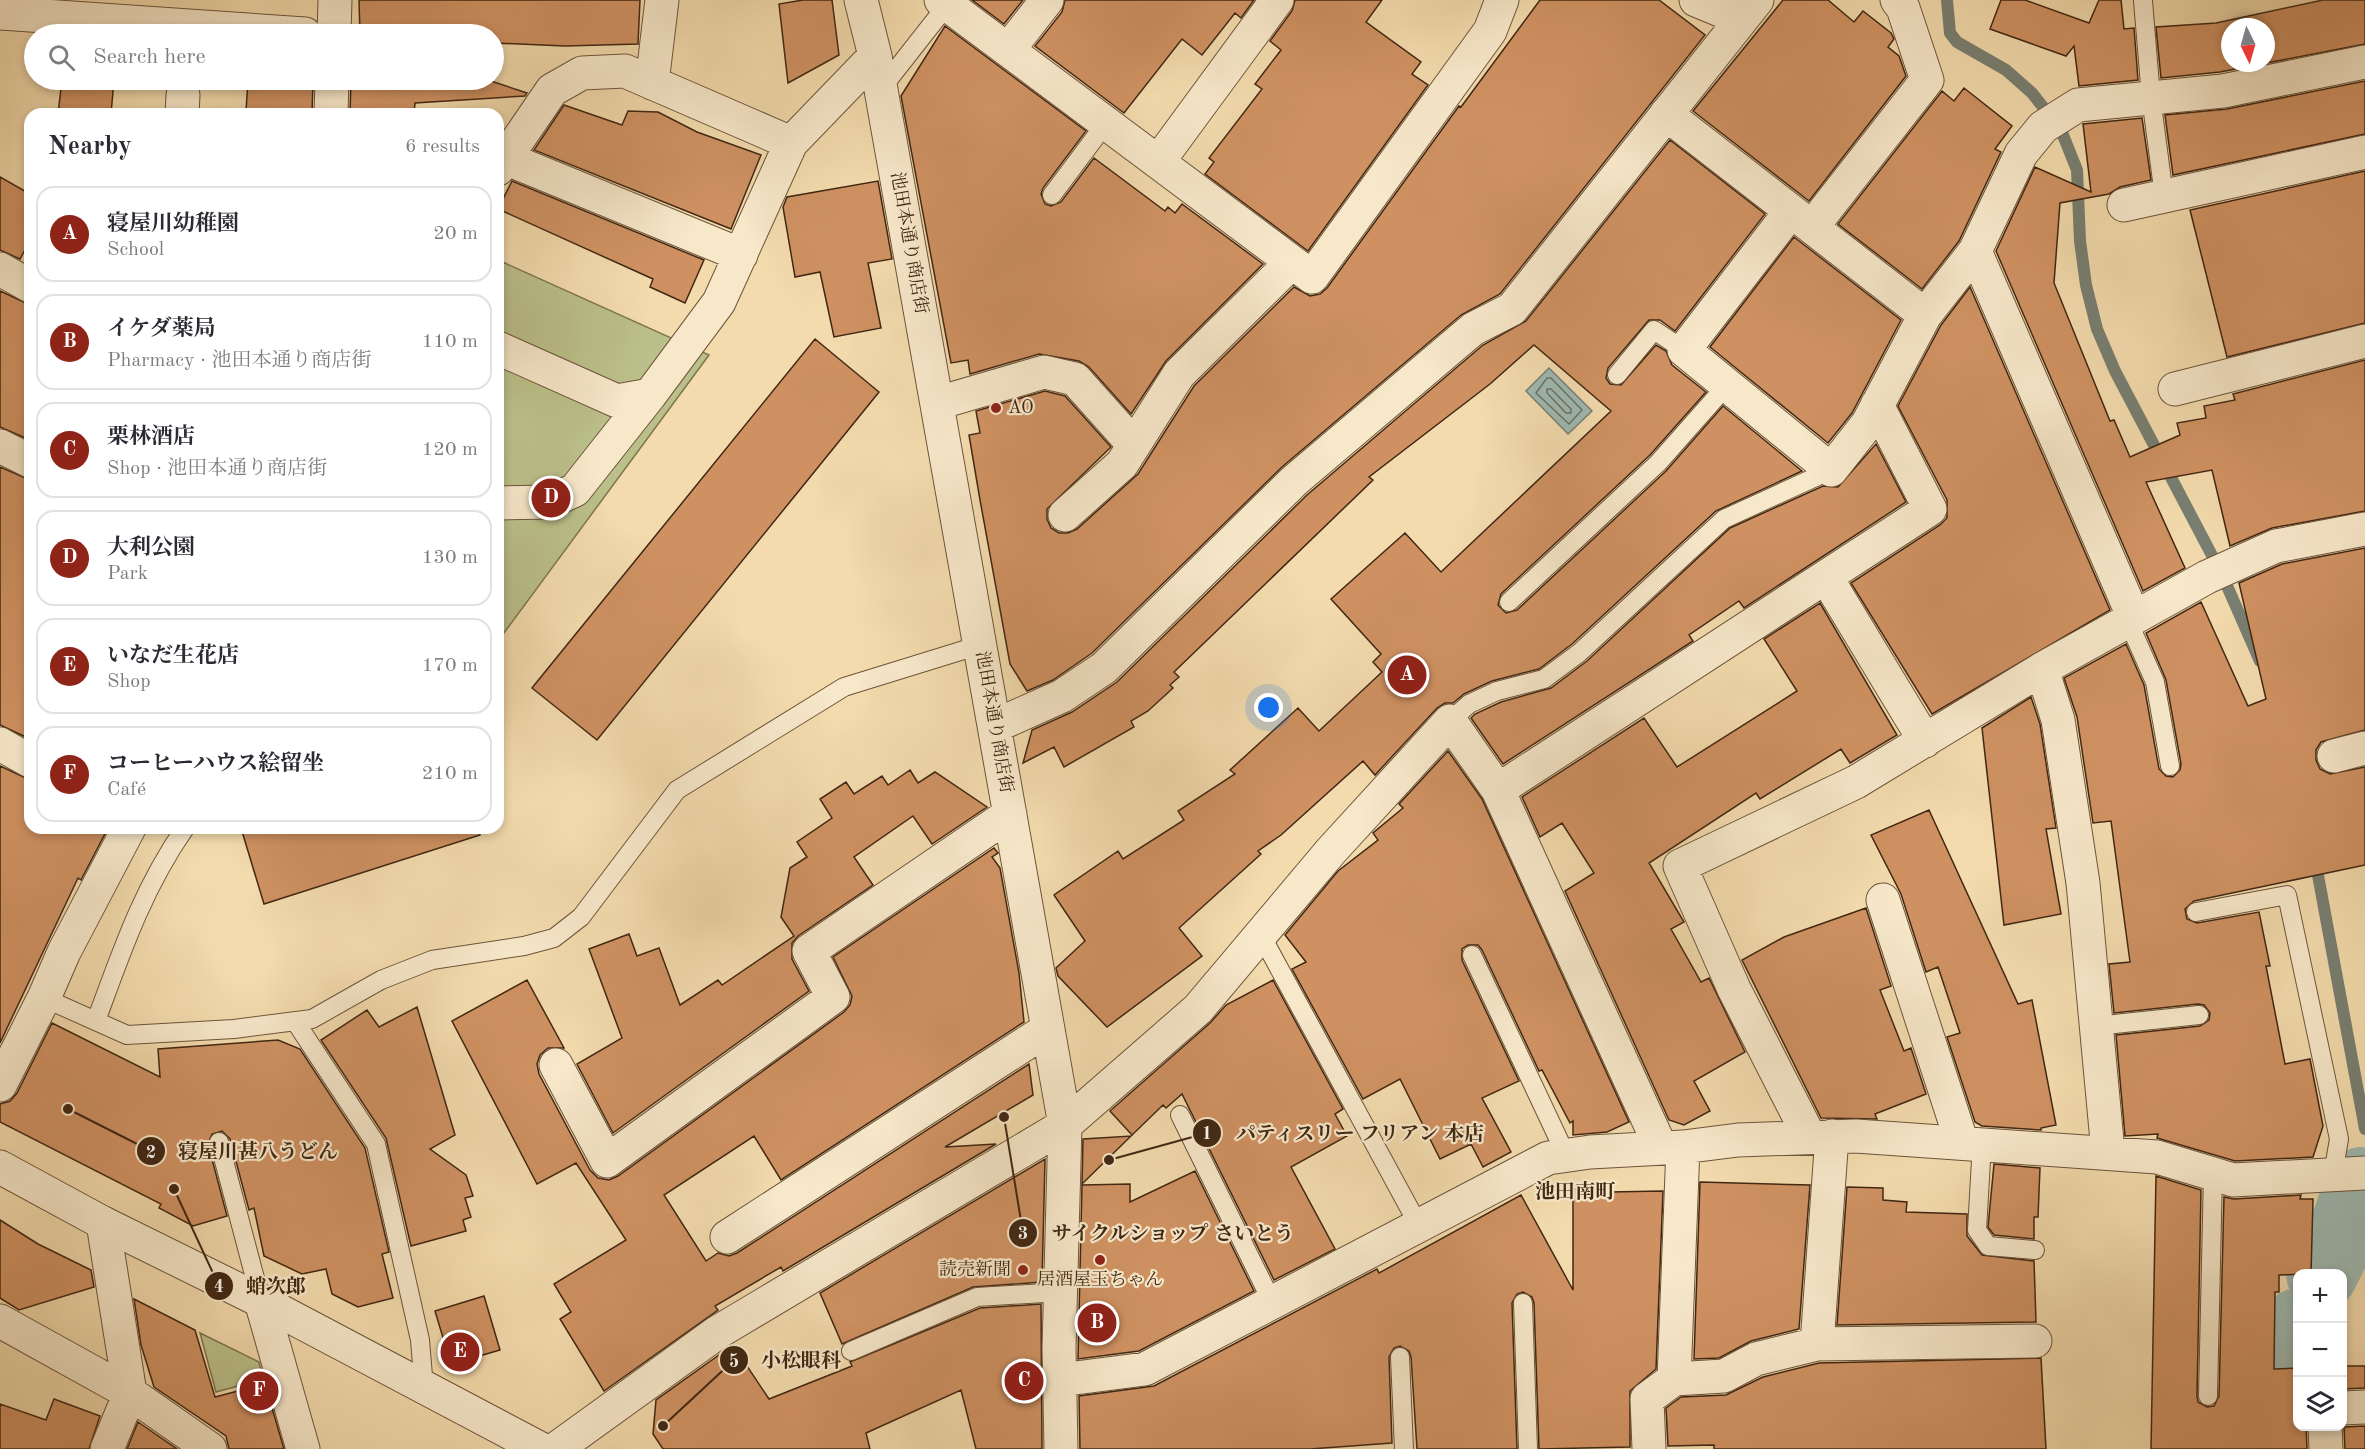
<!DOCTYPE html>
<meta charset="utf-8">
<style>
body{margin:0;font-family:"Old Standard TT","Noto Serif JP",serif;background:#f2f2f3;color:#2b2b33}
.controls{position:absolute;right:18px;bottom:18px;display:grid;overflow:hidden;border-radius:12px;box-shadow:0 3px 9px #0003}
.controls button{width:54px;height:54px;display:grid;place-items:center;padding:0;border:0;border-bottom:2px solid #e1e1e2;background:#fff;color:#2b2b33;font:30px sans-serif}
.compass{position:absolute;left:2221px;top:18px;width:54px;height:54px;border-radius:50%;background:#fff;box-shadow:0 3px 9px #0003;rotate:175deg}
.you{position:absolute;left:1269px;top:708px;width:21px;height:21px;margin:-15px;border:4px solid #fff;border-radius:50%;background:#1a73e8;box-shadow:0 0 0 9px #1a73e833}
.badge{display:grid;place-items:center;width:39px;height:39px;border-radius:50%;background:#8f2418;color:#fff;font-size:20px;font-weight:700}
.pin{position:absolute;translate:-50% -50%;border:3px solid #fff;box-shadow:0 2px 6px #0006}
.list{margin:0;padding:0;list-style:none}
h2{display:flex;justify-content:space-between;align-items:center;height:78px;margin:0;padding:0 24px;font-size:26px}
h2 small{font-size:20px;font-weight:400;color:#7c7c81}
.list li{display:grid;grid-template-columns:39px 1fr auto;gap:18px;align-items:center;box-sizing:border-box;height:96px;margin:0 12px 12px;padding:0 12px;border:2px solid #e1e1e2;border-radius:18px}
.list b{display:block;font-size:22px;white-space:nowrap}
.list p{margin:0;font-size:20px;white-space:nowrap;color:#7c7c81}
.list em{font-size:20px;font-style:normal;color:#7c7c81}
.icon{flex:none;width:33px;height:33px;fill:none;stroke:currentColor;stroke-width:2;stroke-linecap:round;stroke-linejoin:round}
.map{position:relative;flex:none;width:2365px;height:1449px;overflow:hidden}
.search{position:absolute;background:#fff;box-shadow:0 3px 9px #0003;left:24px;top:24px;width:480px;height:66px;display:flex;align-items:center;gap:15px;box-sizing:border-box;padding:0 21px;border-radius:33px;color:#7c7c81;font-size:22px}
.panel{position:absolute;background:#fff;box-shadow:0 3px 9px #0003;left:24px;top:108px;width:480px;height:726px;border-radius:18px}
.map>svg:first-child{display:block}
.green{fill:#bbc08a;stroke:#7e744e;stroke-width:1.5}
.water{fill:#9eb9b2;stroke:#787f72;stroke-width:1.5}
.lines{fill:none;stroke-linecap:round;stroke-linejoin:round}
.shore{stroke:#6f7062;stroke-width:1.5}
.stream{stroke:#787f72;stroke-width:12}
.river{stroke:#9eb9b2;stroke-width:72}
.building{fill:#cf9162;stroke:#402713;stroke-width:1.5;fill-rule:evenodd}
.service-casing{stroke:#6d543a;stroke-width:20}
.minor-casing{stroke:#6d543a;stroke-width:35}
.tertiary-casing{stroke:#6d543a;stroke-width:35}
.service{stroke:#f7e8ca;stroke-width:18}
.minor{stroke:#f7e8ca;stroke-width:33}
.tertiary{stroke:#f7e8ca;stroke-width:33}
.poi-dot{fill:#8f2418;stroke:#f7e8ca;stroke-width:2}
.labels{text-anchor:middle;dominant-baseline:central;stroke-width:4.5;stroke-linejoin:round;paint-order:stroke}
.street-label{font-size:18px;fill:#402713;stroke:#f7e8ca}
.poi-label{font-size:18px;fill:#402713;stroke:#f7e8ca;text-anchor:start}
.neighbourhood-label{font-size:20px;font-weight:bold;fill:#402713;stroke:#f7e8ca}
.leader{fill:none;stroke:#402713;stroke-width:2}
.callout-dot{fill:#402713;stroke:#f7e8ca;stroke-width:2}
.mark-label{font-size:18px;text-anchor:middle;font-weight:bold;fill:#fff}
.callout-label{font-size:20px;text-anchor:middle;font-weight:bold;fill:#402713;stroke:#f7e8ca;stroke-width:4.5;stroke-linejoin:round;paint-order:stroke}
</style>
<div class="map">
<svg width="2365" height="1449" viewBox="0 0 2365 1449">
<rect width="100%" height="100%" fill="#f3dbad"/>
<filter id="stains"><feTurbulence type="fractalNoise" baseFrequency=".00333" numOctaves="4"/><feColorMatrix values="0 0 0 0 .2 0 0 0 0 .09 0 0 0 0 .02 0 0 0 .5 -.17"/></filter>
<radialGradient id="worn" r=".72"><stop offset=".6" stop-color="#630" stop-opacity="0"/><stop offset="1" stop-color="#630" stop-opacity=".3"/></radialGradient>
<!-- green -->
<path class="green" d="M498 260 709 355 498 641Z
M200 1333 259 1362 263 1379 216 1392Z"/>
<!-- water -->
<path class="water" d="M1549 368 1592 411 1568 434 1526 391Z"/>
<g class="lines">
<!-- shore -->
<path class="shore" d="M1547 378H1551L1582 410 1569 424 1536 393Z
M1547 389H1551L1571 409V413H1566L1547 393Z"/>
<!-- stream -->
<path class="stream" d="M1947 0 1950 33 1957 42 2006 70 2032 93 2061 130 2077 170 2080 241 2086 285 2097 329 2115 371 2216 563
M2224 579 2260 661
M2315 859 2365 1129"/>
<!-- river -->
<path class="river" d="M2322 1274 2348 1221 2361 1183
M2236 1449 2298 1324"/>
</g>
<!-- building -->
<path class="building" d="M359 0H640L638 44 565 46 494 43V34H360Z
M803 0H832L839 55 788 83 779 4Z
M972 0H1023L1004 24Z
M1065 0H1254L1241 18 1235 13 1202 55 1182 39 1124 113 1035 46 1062 12Z
M1295 0H1382L1366 22 1421 62 1412 74 1428 85 1308 251 1205 174 1214 162 1209 158 1262 89 1255 84 1281 50 1270 41 1292 11Z
M1540 0H1659L1705 35 1500 294 1461 315 1282 467 1092 653 1053 680 1027 691 1010 664 980 500 969 435 980 433 976 411 1045 391 1065 396 1111 447 1047 509V519L1051 528 1059 533H1068L1077 529 1138 474 1194 386 1294 287 1310 296 1320 294 1327 288 1459 106 1461 107Z
M1783 0H1828L1854 22 1863 11 1891 33 1894 39 1888 47 1899 56 1906 76 1809 201 1693 111Z
M2001 0H2025L2089 23 2099 0H2121L2124 29 2134 28 2138 80 2079 86 2074 46 2066 56 1990 29Z
M2323 0H2365V44L2220 72 2161 78 2156 27 2216 23ZM2230 27H2266V63H2230Z
M945 26 1086 131 1043 188 1041 194 1045 204 1051 206 1061 202 1094 158 1165 211 1168 207 1175 213 1182 204 1263 264 1166 361 1131 414 1089 367 1079 361 1039 354 970 374 968 360 951 363 901 96Z
M62 80H114L111 114H58Z
M248 80H313L312 114 246 111Z
M351 80H488L527 93 525 96 415 103 414 114H350Z
M2365 81V134L2173 175 2165 115 2227 109Z
M1964 88 2012 126 1995 149 2001 152 1959 241 1922 289 1838 224 1942 91 1954 101Z
M564 105 622 125 628 111 658 112 697 132 761 155 731 229 534 150Z
M2142 118 2151 180 2120 187 2109 194 2060 203 2054 283 2110 421 2114 420 2130 457 2180 435 2177 423 2206 418 2204 406 2235 400 2233 394 2365 360V511L2272 528 2230 546 2212 470 2146 482 2185 568 2143 591 1996 251 2035 167 2091 192 2083 124Z
M1670 140 1765 214 1675 331 1660 320H1649L1608 368 1606 378 1610 384 1621 385 1656 345 1666 351 1672 365 1706 392 1650 455 1501 594 1498 605 1506 613 1517 610 1666 471 1723 406 1802 471 1716 511 1572 644 1539 669 1492 681 1464 694 1453 703H1445L1437 708 1375 775 1363 761 1281 835 1258 851 1261 854 1179 928 1202 956 1107 1027 1058 976 1056 968 1085 941 1054 895 1118 851 1123 859 1184 820 1178 811 1235 774 1230 770 1298 708 1319 731 1382 672 1373 662 1381 654 1331 599 1405 533 1441 572 1611 411 1534 345 1490 384 1369 477 1373 480 1174 672 1179 677 1170 685 1173 688 1148 711 1131 721 1134 727 1064 767 1054 747 1023 763 1032 730 1072 712 1117 682 1307 495 1483 345 1526 321Z
M2365 171V323L2227 357 2190 210Z
M0 177 30 194V241L20 259 0 250Z
M512 181 704 260 685 303 650 287 653 279 498 209Z
M878 181 892 259 868 263 881 328 834 337 820 272 795 277 783 207 787 197Z
M1794 237 1901 320 1852 413 1828 443 1710 347Z
M1970 287 2110 610 1932 714 1851 583 1940 525 1947 518V500L1898 406 1941 325Z
M0 291 30 305V440L0 427Z
M815 339 879 392 597 740 532 688Z
M1876 444 1906 502 1744 608 1739 601 1689 635 1693 641 1503 764 1471 718 1475 714 1501 702 1551 688 1587 661 1730 528 1823 486 1838 487Z
M0 467 30 480V739L0 725Z
M2365 548V730L2321 742 2316 750V760L2320 769 2330 774 2365 767V865L2194 901 2185 909 2187 919 2197 923 2259 912 2270 966H2266L2285 1064 2310 1059 2323 1126 2313 1157 2235 1161 2157 1138 2158 1134 2125 1136 2116 1035 2200 1026 2209 1020 2210 1013 2204 1005 2198 1004 2114 1013 2109 964 2130 962 2111 821 2093 823 2077 717 2064 678 2126 644 2144 685 2159 769 2166 776 2173 777 2180 770 2181 764 2166 680 2146 633 2201 602 2248 706 2266 699 2239 583 2282 564Z
M1820 603 1897 735 1850 763 1841 749 1760 799 1756 793 1649 863 1684 922 1671 929 1701 982 1709 978 1745 1052 1694 1081 1710 1111 1684 1125 1669 1120 1565 891 1594 873 1562 823 1540 837 1522 797 1644 718 1677 767 1797 691 1764 639Z
M2031 697 2040 724 2056 828 2046 829 2061 914 2004 925 1982 728Z
M1448 751 1482 799 1629 1122 1607 1132 1573 1135V1121L1570 1123 1542 1070 1539 1071 1482 950 1478 945H1468L1462 949V960L1519 1081 1482 1098 1511 1152 1483 1167 1471 1144 1440 1159 1400 1079 1363 1099 1292 969 1306 962 1285 935 1338 871 1378 840 1373 833 1403 808 1399 804Z
M0 766 30 780V828H108L81 880 78 878 0 1043Z
M910 770 918 783 935 772 987 807 932 844 913 816 854 857 873 885 798 936 792 943V959L809 991 613 1133 577 1064 622 1038 589 949 629 934 637 956 659 948 680 1005 718 980 722 985 794 936 781 917 790 868 807 857 797 842 832 818 820 799 846 782 854 794 882 776 888 785Z
M1929 810 2018 1004 2032 1000 2056 1125 2041 1128V1130L1982 1126 1975 1122 1947 1037 1960 1033 1938 967 1926 972 1901 894 1871 835Z
M241 828H479L480 835 264 904Z
M994 848 998 853 992 857 1000 868 1019 973 1024 1022 781 1180 754 1136 664 1195 706 1261 718 1253 729 1256 737 1253 1029 1064 1033 1095 945 1147 996 1144 783 1271 781 1267 715 1306 718 1310 604 1391 560 1319 571 1312 554 1284 626 1240 576 1163 537 1184 452 1021 527 980 564 1048H548L540 1055 537 1064 539 1074 590 1170 598 1178 609 1180 618 1176 844 1012 850 1005 852 996 833 957Z
M1866 908 1891 986 1880 990 1904 1051 1911 1048 1926 1094 1875 1114 1877 1119 1821 1118 1742 960 1784 937Z
M1273 980 1343 1109 1335 1114 1347 1136 1291 1167 1335 1249 1274 1280 1182 1094 1166 1108 1163 1105 1132 1135 1110 1111 1210 1023 1226 1005Z
M417 1007 455 1135 430 1149 466 1175 473 1196 465 1198 471 1217 463 1220 466 1231 411 1246 386 1138 321 1040 367 1010 379 1027Z
M52 1023 160 1077 158 1049 278 1040 300 1049 365 1148 389 1252 382 1254 393 1298 358 1307 332 1294 326 1269 302 1274 264 1256 254 1208 249 1210 230 1139 222 1131 212 1134 208 1144 227 1216 193 1226 159 1208 161 1204 0 1122V1104L10 1101 17 1093Z
M1131 1136 1082 1184 1083 1139Z
M1045 1159 1042 1282 973 1287 842 1344 820 1293Z
M1994 1164 2040 1168 2038 1217H2034V1239L1994 1235 1988 1227Z
M1195 1171 1254 1291 1139 1351 1078 1359 1082 1185 1130 1184V1202Z
M2156 1176 2201 1190 2197 1396 2198 1402 2207 1407 2214 1406 2219 1396 2224 1197 2234 1199 2301 1195 2300 1199H2313L2311 1274 2279 1275V1292H2275L2274 1369 2298 1368V1426H2306L2307 1449H2151Z
M1700 1182 1810 1185 1799 1329 1751 1341 1719 1358 1694 1359Z
M1847 1187 1883 1188V1200L1907 1202 1906 1212 1967 1214V1236L1982 1255 2034 1261 2036 1322 1837 1325Z
M1609 1188V1192L1663 1191 1656 1369 1630 1391V1447L1539 1449 1534 1303 1532 1297 1523 1292 1517 1294 1512 1303 1517 1449H1417L1411 1357 1409 1351 1400 1346 1394 1348 1389 1357 1392 1443 1310 1449H1080L1079 1396 1154 1386 1377 1269 1379 1273 1521 1195 1573 1290V1189Z
M0 1220 38 1244 91 1270 94 1287 19 1310 0 1298Z
M484 1296 500 1350 469 1359 464 1345 447 1351 435 1311Z
M134 1299 195 1330 215 1397 265 1384 284 1449H229L226 1436 154 1387 141 1345Z
M1041 1304 1042 1449H976L961 1390 866 1433 870 1449H663L653 1434 656 1400 733 1345 769 1399 852 1366 850 1362 980 1308Z
M2041 1358 2046 1449H1714V1445L1668 1446 1666 1408 1681 1397 1726 1395 1763 1377 1819 1363Z
M2343 1366H2365V1388L2343 1389Z
M54 1399 100 1416 89 1449H0V1404L46 1420Z
M138 1422 177 1449H127Z
M2365 1426V1449H2345L2344 1427Z"/>
<g class="lines">
<!-- service casing -->
<g class="service-casing">
<path id="service" d="M2143 1 2151 97 2164 196
M881 89 947 5
M1052 195 1106 123
M1617 375 1654 330 1684 350
M1509 602 1658 463 1727 385
M2128 621 2155 682 2170 766
M1450 721 1469 704 1497 691 1544 679 1579 653 1724 519 1831 470
M2196 912 2287 895 2339 1139 2333 1174
M1261 935 1419 1226
M1472 955 1566 1155
M44 998 127 1035 234 1029 312 1019 381 980 432 960 524 946 554 938 581 917 677 790 844 687 980 645
M96 1021C121 953 143 888 185 828
M295 1021 376 1144 420 1340 424 1388
M2096 1026 2199 1015
M1180 1115 1272 1302
M219 1142 261 1301
M1982 1143 1977 1230 1988 1246 2035 1250
M1523 1303 1528 1449
M851 1351 977 1297 1061 1292
M1400 1357 1404 1449
M2208 1396 2213 1174"/>
</g>
<!-- minor casing -->
<g class="minor-casing">
<path id="minor" d="M861 0 875 56 1065 1125 1059 1348 1061 1449
M941 0 1312 277 1490 31 1502 0
M1696 0 1742 19
M0 13 305 34
M334 34 335 0
M1008 50 1047 0
M652 83 662 0
M182 114 183 95
M331 114 332 80
M1666 114 1925 315
M505 158 741 255
M1158 162 1277 0
M498 169 552 90 582 73 625 71 791 143
M2124 205 2365 152
M1791 211 1684 350 1831 470 1868 423 1925 315 1975 251 2021 154 2043 127 2078 105 2223 91 2365 62
M1812 227 1927 80 1903 8 1897 0
M1975 251 2134 618
M0 269 30 286
M498 348 617 401 650 395
M2175 389 2365 341
M938 403 1044 372 1075 379 1134 445
M0 446 30 461
M498 503 549 502 575 490 650 395 719 302 791 143 875 56
M1065 515 1122 464 1179 374 1292 262
M1826 577 1925 741
M2042 669 2058 720 2083 883 2108 1152
M995 726 1062 696 1104 668 1294 481 1473 329 1512 309 1757 0
M0 744 30 761
M2334 756 2365 748
M1498 790 1930 509 1877 405
M1883 900 1962 1143
M556 1065 607 1161 833 997 809 951 1010 814
M0 1085 44 998 64 952 129 828
M1809 1136 1734 989 1680 866 1856 782 2042 669 2207 577 2276 546 2365 529
M103 1223 130 1393 107 1449
M727 1237 1048 1029
M261 1301 303 1449
M0 1321 130 1393 210 1449
M1817 1344 1832 1136
M1674 1379 1683 1147
M1060 1380 1145 1369 1548 1158 1590 1152 1683 1147 1738 1140 1856 1136 2157 1157 2233 1180 2365 1173
M2342 1408 2365 1407
M2325 1426 2326 1449
M556 1449 718 1332 1065 1125 1198 1009 1331 851 1450 721 1498 790 1661 1148
M1649 1449 1647 1399 1674 1379 1724 1376 1756 1359 1817 1344 2035 1341"/>
</g>
<!-- tertiary casing -->
<g class="tertiary-casing">
<path id="tertiary" d="M0 1167 103 1223 261 1301 541 1449"/>
</g>
<!-- service -->
<use href="#service" class="service"/>
<!-- minor -->
<use href="#minor" class="minor"/>
<!-- tertiary -->
<use href="#tertiary" class="tertiary"/>
</g>
<!-- markers -->
<g class="poi-dot">
<circle cx="996" cy="408" r="6"/>
<circle cx="1100" cy="1260" r="6"/>
<circle cx="1023" cy="1270" r="6"/>
</g>
<g class="labels">
<!-- street labels -->
<g class="street-label">
<text transform="translate(909 243) rotate(80)">池田本通り商店街</text>
<text transform="translate(994 722) rotate(80)">池田本通り商店街</text>
</g>
<!-- poi labels -->
<g class="poi-label">
<text x="1008" y="408">AO</text>
<text x="1011" y="1270" text-anchor="end">読売新聞</text>
<text x="1100" y="1280" text-anchor="middle">居酒屋玉ちゃん</text>
</g>
<!-- neighbourhood labels -->
<g class="neighbourhood-label">
<text x="1575" y="1193">池田南町</text>
</g>
</g>
<!-- callouts -->
<path class="leader" d="M1109 1160L1207 1133M68 1109L151 1151M1004 1117L1023 1233M174 1189L219 1286M663 1426L734 1360"/>
<g class="callout-dot">
<circle cx="1109" cy="1160" r="6"/>
<circle cx="68" cy="1109" r="6"/>
<circle cx="1004" cy="1117" r="6"/>
<circle cx="174" cy="1189" r="6"/>
<circle cx="663" cy="1426" r="6"/>
<circle cx="1207" cy="1133" r="15"/>
<circle cx="151" cy="1151" r="15"/>
<circle cx="1023" cy="1233" r="15"/>
<circle cx="219" cy="1286" r="15"/>
<circle cx="734" cy="1360" r="15"/>
</g>
<g class="mark-label">
<text x="1207" y="1139">1</text>
<text x="151" y="1158">2</text>
<text x="1023" y="1239">3</text>
<text x="219" y="1292">4</text>
<text x="734" y="1367">5</text>
</g>
<g class="callout-label">
<text x="1360" y="1140">パティスリー フリアン 本店</text>
<text x="258" y="1158">寝屋川甚八うどん</text>
<text x="1173" y="1240">サイクルショップ さいとう</text>
<text x="276" y="1293">蛸次郎</text>
<text x="801" y="1367">小松眼科</text>
</g>
<rect width="100%" height="100%" filter="url(#stains)"/>
<rect width="100%" height="100%" fill="url(#worn)"/>
</svg>
<div class="controls">
<button>+</button>
<button>−</button>
<button><svg class="icon" aria-label="layers" viewBox="0 0 24 24"><path d="M12 4l9 5-9 5-9-5zM3 14l9 5 9-5"/></svg></button>
</div>
<svg class="compass" viewBox="-18 -18 36 36"><path d="M0-13l5 13h-10z" fill="#e53935"/><path d="M0 13l5-13h-10z" fill="#7c7c81"/></svg>
<div class="you"></div>
<div class="pin badge" style="left:1407px;top:675px">A</div>
<div class="pin badge" style="left:1097px;top:1323px">B</div>
<div class="pin badge" style="left:1024px;top:1381px">C</div>
<div class="pin badge" style="left:551px;top:498px">D</div>
<div class="pin badge" style="left:460px;top:1352px">E</div>
<div class="pin badge" style="left:259px;top:1391px">F</div>
<div class="search"><svg class="icon" aria-label="search" viewBox="0 0 24 24"><circle cx="10" cy="10" r="6"/><path d="M15 15l6 6"/></svg>Search here</div>
<section class="panel">
<h2>Nearby<small>6 results</small></h2>
<ul class="list">
<li><span class="badge">A</span><div><b>寝屋川幼稚園</b><p>School</p></div><em>20 m</em></li>
<li><span class="badge">B</span><div><b>イケダ薬局</b><p>Pharmacy · 池田本通り商店街</p></div><em>110 m</em></li>
<li><span class="badge">C</span><div><b>栗林酒店</b><p>Shop · 池田本通り商店街</p></div><em>120 m</em></li>
<li><span class="badge">D</span><div><b>大利公園</b><p>Park</p></div><em>130 m</em></li>
<li><span class="badge">E</span><div><b>いなだ生花店</b><p>Shop</p></div><em>170 m</em></li>
<li><span class="badge">F</span><div><b>コーヒーハウス絵留坐</b><p>Café</p></div><em>210 m</em></li>
</ul>
</section>
</div>
